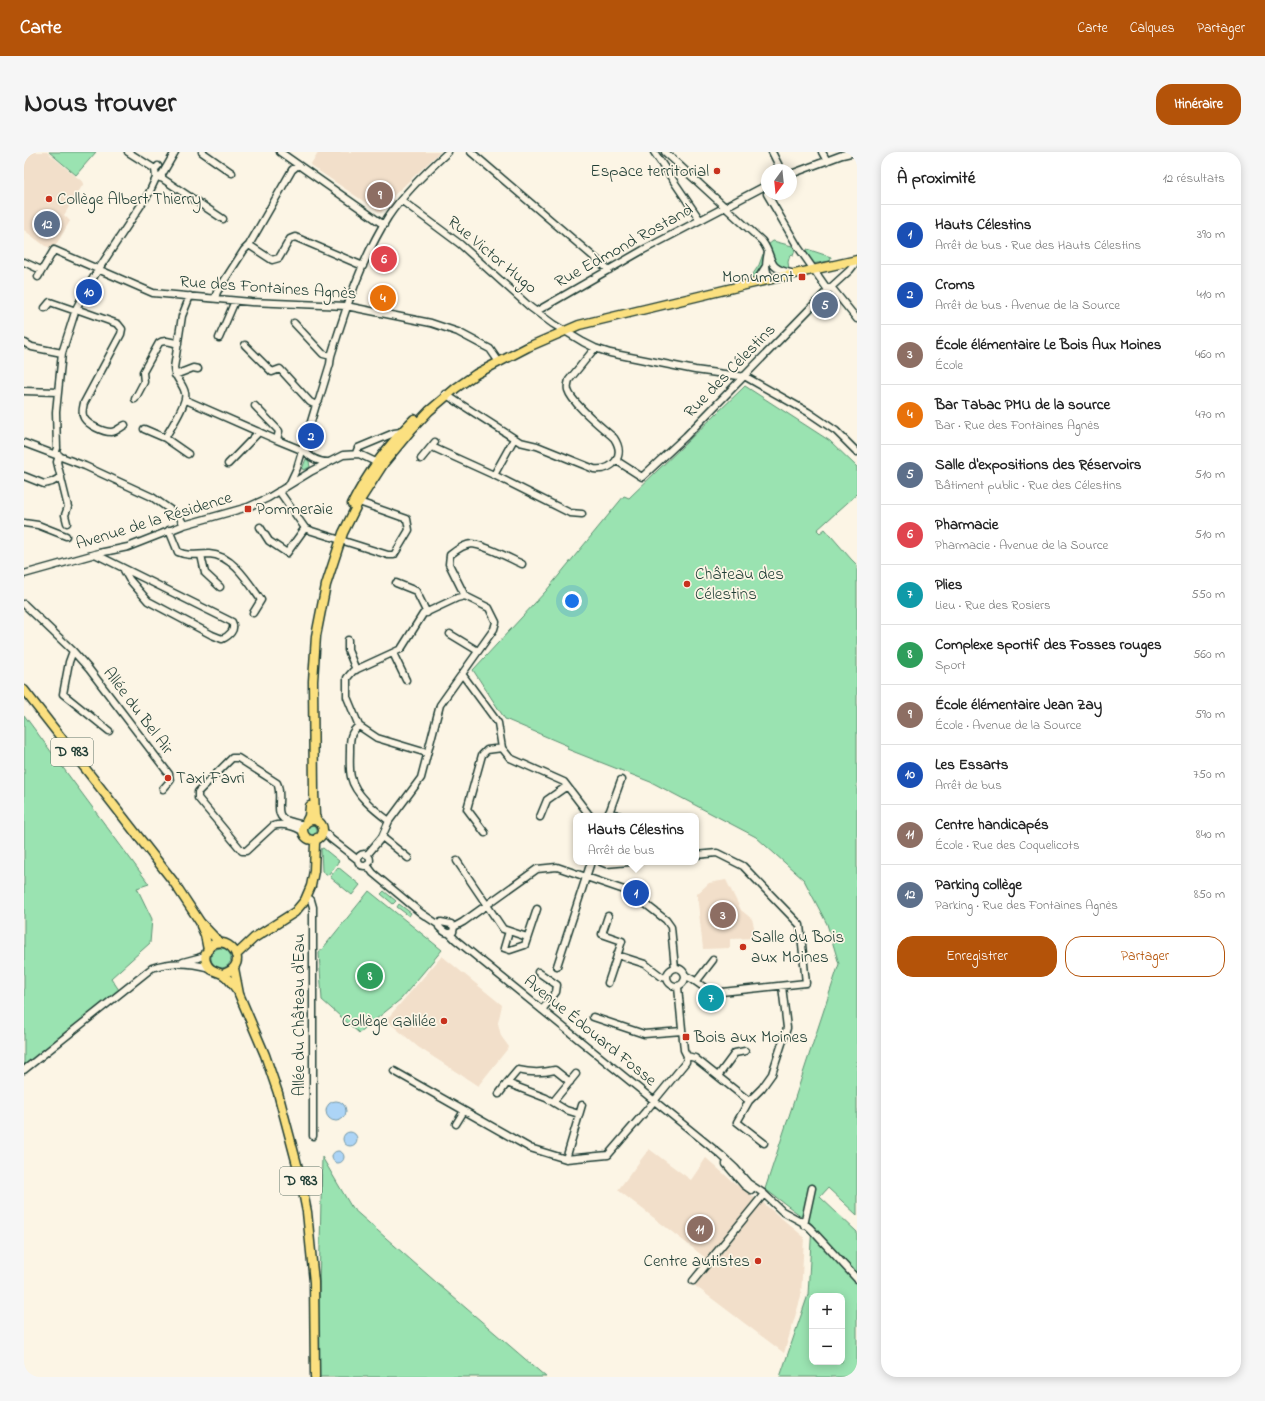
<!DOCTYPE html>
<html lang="fr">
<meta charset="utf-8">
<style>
body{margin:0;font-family:"Indie Flower",sans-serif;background:#f6f6f6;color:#222}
.controls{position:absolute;right:12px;bottom:12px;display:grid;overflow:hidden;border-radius:8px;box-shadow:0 2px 10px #0003}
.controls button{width:36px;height:36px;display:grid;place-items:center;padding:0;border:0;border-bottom:1px solid #e0e0e0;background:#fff;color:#222;font:20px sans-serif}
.compass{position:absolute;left:737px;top:12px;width:36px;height:36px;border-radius:50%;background:#fff;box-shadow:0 2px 10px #0003;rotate:195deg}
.you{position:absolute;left:548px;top:449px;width:14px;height:14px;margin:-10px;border:3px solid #fff;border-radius:50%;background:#1a73e8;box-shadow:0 0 0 6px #1a73e833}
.badge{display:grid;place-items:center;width:26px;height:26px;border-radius:50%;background:#b45309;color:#fff;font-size:13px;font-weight:700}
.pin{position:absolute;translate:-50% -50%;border:2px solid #fff;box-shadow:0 1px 4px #0006}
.popup{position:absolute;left:549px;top:661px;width:126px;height:52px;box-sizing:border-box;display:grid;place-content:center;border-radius:8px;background:#fff;filter:drop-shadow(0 1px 3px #0005);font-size:13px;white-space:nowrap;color:#767676}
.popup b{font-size:15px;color:#222}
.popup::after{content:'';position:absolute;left:50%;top:100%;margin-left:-8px;border:8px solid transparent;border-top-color:#fff}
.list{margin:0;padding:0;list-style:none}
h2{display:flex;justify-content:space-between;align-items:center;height:52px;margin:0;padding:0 16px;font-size:17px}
h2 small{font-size:13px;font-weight:400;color:#767676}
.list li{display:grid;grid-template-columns:26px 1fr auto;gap:12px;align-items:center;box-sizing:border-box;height:60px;padding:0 16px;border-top:1px solid #e0e0e0}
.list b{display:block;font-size:15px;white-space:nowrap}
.list p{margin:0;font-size:13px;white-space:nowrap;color:#767676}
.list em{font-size:13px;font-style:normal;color:#767676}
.actions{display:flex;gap:8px;padding:12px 16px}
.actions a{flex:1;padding:9px 0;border:1px solid #b45309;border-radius:16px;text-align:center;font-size:14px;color:#b45309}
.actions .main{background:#b45309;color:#fff}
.map{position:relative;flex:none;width:833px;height:1225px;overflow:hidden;border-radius:16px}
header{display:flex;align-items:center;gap:24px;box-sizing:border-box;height:56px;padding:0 20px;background:#b45309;color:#fff}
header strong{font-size:19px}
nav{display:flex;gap:22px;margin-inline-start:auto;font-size:14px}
.intro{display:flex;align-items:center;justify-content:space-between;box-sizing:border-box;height:96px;padding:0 24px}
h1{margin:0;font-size:28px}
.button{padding:10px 18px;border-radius:16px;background:#b45309;color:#fff;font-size:14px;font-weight:700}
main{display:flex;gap:24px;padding:0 24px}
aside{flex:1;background:#fff;border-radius:16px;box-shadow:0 2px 10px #0003}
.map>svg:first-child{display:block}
.built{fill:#f2dfca}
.green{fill:#9ae3b1;stroke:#5c9072;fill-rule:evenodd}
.water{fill:#acd4f6;stroke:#7498a8}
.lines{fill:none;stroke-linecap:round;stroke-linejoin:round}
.minor-casing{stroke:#1f3d34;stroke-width:9}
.major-casing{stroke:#1f3d34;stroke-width:11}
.minor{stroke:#fcf5e5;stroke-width:6}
.major{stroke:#fbe080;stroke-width:8}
.poi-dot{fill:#c8321e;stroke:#fcf5e5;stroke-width:1.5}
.labels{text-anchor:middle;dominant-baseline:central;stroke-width:3.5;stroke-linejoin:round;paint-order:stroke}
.shield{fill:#fcf5e5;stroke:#617469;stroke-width:1}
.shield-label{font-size:16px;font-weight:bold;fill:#1f3d34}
.poi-label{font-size:17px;fill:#1f3d34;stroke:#fcf5e5;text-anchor:start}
.street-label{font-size:17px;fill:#1f3d34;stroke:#fcf5e5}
</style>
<header>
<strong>Carte</strong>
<nav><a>Carte</a><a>Calques</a><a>Partager</a></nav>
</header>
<div class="intro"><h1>Nous trouver</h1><a class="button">Itinéraire</a></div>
<main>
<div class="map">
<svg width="833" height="1225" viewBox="0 0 833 1225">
<rect width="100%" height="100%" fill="#fcf5e5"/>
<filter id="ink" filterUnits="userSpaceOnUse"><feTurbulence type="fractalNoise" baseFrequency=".025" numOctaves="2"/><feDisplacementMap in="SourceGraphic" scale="8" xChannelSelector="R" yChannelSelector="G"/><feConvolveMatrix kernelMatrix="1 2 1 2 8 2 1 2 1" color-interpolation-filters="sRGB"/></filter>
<g filter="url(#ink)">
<!-- built -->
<path class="built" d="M0 0H23L60 31 40 63 46 69 30 96 21 94 0 78Z
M295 0H416L367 46 357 61 286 13Z
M702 728 717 758 728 767 733 786 706 787V796L679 797 673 742 685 731Z
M418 804 478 853 474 871 477 884 485 895 454 934 394 895 362 868Z
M625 997 667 1028 682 1006 708 1029 732 1047 683 1107 594 1038Z
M738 1050 780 1085 777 1145 760 1201 670 1133Z"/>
<!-- green -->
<path class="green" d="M25 0H72L52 23Z
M749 89 772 95 769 104 766 103 764 110 765 118H758L751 111 748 100 744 93Z
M783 97 807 105 806 109 787 112 781 102Z
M739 102 740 103 738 117 730 127 727 125 735 113Z
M721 234 806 289 833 315V342L793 378 796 381 801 377 827 407 833 413V1063L804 1036 796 1045 833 1080V1225H756L784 1143 788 1072 741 1037 815 812 803 772 780 728 732 685 629 631 543 597 544 594 481 567 449 518 522 439 600 344 605 346ZM788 1144H818V1210H788Z
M282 307 285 309 286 315 280 318 278 317Z
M0 563 125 732 113 736 128 767 126 791 87 826 95 838 0 914Z
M283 678a5 5 0 1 1 10 0a5 5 0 1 1-10 0Z
M299 696 315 709 304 723 298 719 297 697Z
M314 715 336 733 328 743 306 725Z
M345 739 418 798 377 847 335 881 298 848 295 801Z
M360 739 372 749 369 752 357 742Z
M375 752 387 761 385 764 373 755Z
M187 806a10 10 0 1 1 20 0a10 10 0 1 1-20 0Z
M298 1005 328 1056 421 1138 522 1225H293Z"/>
<!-- water -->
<path class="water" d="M302 959a10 10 0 1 1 20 0a10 10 0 1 1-20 0Z
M319 987a7 7 0 1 1 14 0a7 7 0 1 1-14 0Z
M308 1005a6 6 0 1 1 12 0a6 6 0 1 1-12 0Z"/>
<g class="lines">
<!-- minor casing -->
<g class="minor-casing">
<path id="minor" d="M104 0 131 17
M178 0 208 21
M256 0 360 73
M447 0 585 118
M630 0 676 68
M641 0 738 89C751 106 741 116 767 121
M748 0 757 18
M798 0 803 9
M767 22 818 3 831 0
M137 23 139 27 199 67
M136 26 151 0
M743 42 774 95 804 138
M377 48 436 92 506 155 529 172 559 190 571 196 586 201 671 218 722 225 784 260 812 279 833 300
M225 93 248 108 255 106 266 87 271 85 339 114
M744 100C742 110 740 119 747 127
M0 110 17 118
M14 125 30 98 129 141 227 150 322 154 407 171 434 180 466 197 475 210
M732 130 742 114
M807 135 833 167
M191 146 193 140 220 98 225 93 268 18 274 13
M21 156 26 150 52 159
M52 157 94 172 98 177 97 182 60 251C59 256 57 261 60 266 64 273 79 280 87 280 92 280 97 275 101 273
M513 159 619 98 743 33
M270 171 299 202 307 204
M195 186 211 149
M1 191 8 195 38 201
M221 193 248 220 256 217 286 250 292 253
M151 223 169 216 174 217
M0 239 34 240
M421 242 496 290 513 294 570 317C589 319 602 304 590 286 579 276 548 252 544 238 543 234 544 232 545 228L571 196
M111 247 120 230 119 220 135 191C140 187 147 190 154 192
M162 248 253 288 280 299
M231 254 255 279 253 288
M120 277 141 286C146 277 164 250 161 241 159 231 151 227 150 216L158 164 166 144
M141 286 164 302
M0 291 61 314 128 345 155 364 160 373
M279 295C283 305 294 310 304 310
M408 295 472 324 546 361 558 362
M332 301 334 296 370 281 377 280
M31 302 33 296 32 260 38 201 52 157 63 136 74 118 125 41 132 26 131 17 134 14
M35 303 33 310 44 355 41 363 43 371
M397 307 411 290
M593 309 618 325 662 284 804 138 826 118 833 109
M204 312 235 280
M470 323 490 287
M0 324 20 332 28 330 37 325
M265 333 273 316 292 253 295 248 306 212 307 204C322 156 337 108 364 65 380 41 403 19 424 0
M255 339 281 376 288 379 364 403H370L385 378 383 367 335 350
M0 371 14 373 42 384
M236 375 245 389 263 401 281 376
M145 378 154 400C166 405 172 402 185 402 209 403 225 431 237 448L229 461
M71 402 208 470C212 478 205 484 198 487L188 483 124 449 105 427 100 418
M177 403 181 421 196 435
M0 422 75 401 104 395 160 373 224 355 244 346 288 319 319 303 335 302 356 312
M372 431 392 439 403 461
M441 444 425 412 426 403C431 399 441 392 448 392 461 393 485 406 498 412
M0 452 49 499 65 517 145 622 146 629 139 637
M426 482 454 499
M324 488V498L332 518
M49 499 45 510 39 542 85 579
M369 501 382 528
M438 522 474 571 478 596 486 606 540 630 566 664
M335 574 353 586 403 601
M585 660 596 664
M584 664 597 628
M516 665 523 648 543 634
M365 669C352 659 331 643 327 625 325 617 326 606 326 597 326 587 326 580 335 574L323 545V526L329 519 377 497 399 462 433 446 441 444
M298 677 307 687 334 708
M279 680C272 674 258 671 249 674L222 699H218L174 646V640L208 606H214L253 631C260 645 247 665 265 669 271 671 276 673 281 672
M461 681 443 657 458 603 463 598 478 596
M358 685 384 706
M334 708a6 6 0 1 1 12 0a6 6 0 1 1-12 0Z
M343 703 358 685 365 669 397 626 416 553 470 477 472 470 465 456 441 444
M433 709 479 777 485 779 480 796 486 798 501 793 513 757
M577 710 582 712 605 710
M343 713 349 721 397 761 415 773
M283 745 287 748 289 755V984
M417 770 427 772 430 775 429 780C423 783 419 779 415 775V773Z
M430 775 439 770 513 717 533 715 606 740 642 768 647 775 651 816
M485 779 503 785
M426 782 432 788 697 1003 711 1016 724 1031 739 1041 758 1059 780 1071 786 1076 833 1127
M593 803 621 812 638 825 643 826
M159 810 174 806 182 803
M533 814 567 710
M643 825a9 9 0 1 1 18 0a9 9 0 1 1-18 0Z
M514 820 533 833 532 840 518 858
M662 824 668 827 688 841 782 831 776 773 719 714 693 701 672 703
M672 830 689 808
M584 831 598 789 578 782 584 764
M569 865 620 882 658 879
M663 904 671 906 725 949
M0 918 128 816C147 809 167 811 186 816
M370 919 506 996 542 1007 584 1003 621 960 662 910 663 904 660 898 654 835
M694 924 711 901 721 899
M546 930 531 918C518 921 507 921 494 918L483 931 522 946 542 958 555 962
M475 942 483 931
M529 950 552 922
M432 972 440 959
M740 991 713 970 725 949 738 936 748 922 763 876 758 834
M542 1007 558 953
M702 1012 720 1033 727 1038
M780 1073 788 1036
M669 1129 740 1042"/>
</g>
<!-- major casing -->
<g class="major-casing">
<path id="major" d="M328 352C344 320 365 292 390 267
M0 538 149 729 176 770 195 790
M279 678a10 10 0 1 1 20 0a10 10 0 1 1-20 0Z
M282 670 285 664 286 654
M294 670 291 664 290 641 289 529 292 484 302 433 319 381 333 353 360 311 388 277 405 259 432 236 452 222 504 195 555 173 717 134 833 108
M177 774 181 783 184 798
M212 803 230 786 271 760 281 748 287 734 290 719 291 691 293 686
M210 816 215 842 241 903 254 941 275 1020 283 1060 290 1130 291 1225
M199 822C231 812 200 776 184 797 181 802 180 807 183 812 186 819 192 819 198 822 204 825 209 833 213 838"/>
</g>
<!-- minor -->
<use href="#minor" class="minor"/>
<!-- major -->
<use href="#major" class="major"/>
</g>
</g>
<!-- markers -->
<g class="poi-dot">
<circle cx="693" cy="19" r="4"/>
<circle cx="25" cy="47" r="4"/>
<rect x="774" y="121" width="8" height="8" rx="2"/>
<rect x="220" y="353" width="8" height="8" rx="2"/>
<circle cx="663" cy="432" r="4"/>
<circle cx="144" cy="626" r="4"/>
<circle cx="719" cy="795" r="4"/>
<circle cx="420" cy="869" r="4"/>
<rect x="658" y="881" width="8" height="8" rx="2"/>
<circle cx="734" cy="1109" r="4"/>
</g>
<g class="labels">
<!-- shield labels -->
<g class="shield">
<rect x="27" y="586" width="42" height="28" rx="3"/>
<rect x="256" y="1015" width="42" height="28" rx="3"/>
</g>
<g class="shield-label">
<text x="48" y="600">D 983</text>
<text x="277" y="1029">D 983</text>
</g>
<!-- poi labels -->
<g class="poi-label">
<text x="685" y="19" text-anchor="end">Espace territorial</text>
<text x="33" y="47">Collège Albert Thierry</text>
<text x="770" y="125" text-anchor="end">Monument</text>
<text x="232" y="357">Pommeraie</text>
<text x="671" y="422">Château des<tspan x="671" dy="20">Célestins</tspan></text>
<text x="152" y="626">Taxi Favri</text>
<text x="727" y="785">Salle du Bois<tspan x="727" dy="20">aux Moines</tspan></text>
<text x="412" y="869" text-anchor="end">Collège Galilée</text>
<text x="670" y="885">Bois aux Moines</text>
<text x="726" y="1109" text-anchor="end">Centre autistes</text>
</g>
<!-- street labels -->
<g class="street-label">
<text transform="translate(600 94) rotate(-29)">Rue Edmond Rostand</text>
<text transform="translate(468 103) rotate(40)">Rue Victor Hugo</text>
<text transform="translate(244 136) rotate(4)">Rue des Fontaines Agnès</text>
<text transform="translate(706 219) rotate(-46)">Rue des Célestins</text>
<text transform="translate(130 369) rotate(-17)">Avenue de la Résidence</text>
<text transform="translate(114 559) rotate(53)">Allée du Bel Air</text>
<text transform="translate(275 863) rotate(-90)">Allée du Château d'Eau</text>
<text transform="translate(566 879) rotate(39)">Avenue Édouard Fosse</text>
</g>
</g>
</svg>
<div class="controls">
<button>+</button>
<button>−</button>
</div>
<svg class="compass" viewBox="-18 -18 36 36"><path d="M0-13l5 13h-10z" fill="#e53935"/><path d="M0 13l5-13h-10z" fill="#767676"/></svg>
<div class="you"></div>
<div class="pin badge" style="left:612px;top:741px;background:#1a4fb4">1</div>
<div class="popup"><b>Hauts Célestins</b>Arrêt de bus</div>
<div class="pin badge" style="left:287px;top:284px;background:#1a4fb4">2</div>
<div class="pin badge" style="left:699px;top:763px;background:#8d6e63">3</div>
<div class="pin badge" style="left:359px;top:146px;background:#e8710a">4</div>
<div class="pin badge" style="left:801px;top:153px;background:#5c6f8a">5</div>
<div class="pin badge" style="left:360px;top:107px;background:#e0444e">6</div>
<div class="pin badge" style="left:687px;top:846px;background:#0f9aa8">7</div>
<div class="pin badge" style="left:346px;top:824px;background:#2e9e5b">8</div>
<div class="pin badge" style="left:356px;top:43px;background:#8d6e63">9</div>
<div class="pin badge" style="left:65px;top:140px;background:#1a4fb4">10</div>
<div class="pin badge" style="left:676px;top:1077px;background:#8d6e63">11</div>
<div class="pin badge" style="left:23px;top:72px;background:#5c6f8a">12</div>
</div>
<aside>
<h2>À proximité<small>12 résultats</small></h2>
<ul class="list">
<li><span class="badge" style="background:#1a4fb4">1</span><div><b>Hauts Célestins</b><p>Arrêt de bus · Rue des Hauts Célestins</p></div><em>390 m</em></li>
<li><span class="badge" style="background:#1a4fb4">2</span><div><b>Croms</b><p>Arrêt de bus · Avenue de la Source</p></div><em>410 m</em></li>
<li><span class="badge" style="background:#8d6e63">3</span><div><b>École élémentaire Le Bois Aux Moines</b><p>École</p></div><em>460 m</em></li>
<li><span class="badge" style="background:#e8710a">4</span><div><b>Bar Tabac PMU de la source</b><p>Bar · Rue des Fontaines Agnès</p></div><em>470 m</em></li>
<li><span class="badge" style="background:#5c6f8a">5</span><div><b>Salle d'expositions des Réservoirs</b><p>Bâtiment public · Rue des Célestins</p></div><em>510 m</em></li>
<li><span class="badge" style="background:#e0444e">6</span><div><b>Pharmacie</b><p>Pharmacie · Avenue de la Source</p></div><em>510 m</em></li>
<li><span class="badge" style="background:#0f9aa8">7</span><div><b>Plies</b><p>Lieu · Rue des Rosiers</p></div><em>550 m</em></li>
<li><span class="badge" style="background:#2e9e5b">8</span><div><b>Complexe sportif des Fosses rouges</b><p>Sport</p></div><em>560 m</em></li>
<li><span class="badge" style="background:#8d6e63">9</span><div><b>École élémentaire Jean Zay</b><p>École · Avenue de la Source</p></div><em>590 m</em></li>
<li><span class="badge" style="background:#1a4fb4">10</span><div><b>Les Essarts</b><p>Arrêt de bus</p></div><em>750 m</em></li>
<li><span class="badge" style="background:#8d6e63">11</span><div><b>Centre handicapés</b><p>École · Rue des Coquelicots</p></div><em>840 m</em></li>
<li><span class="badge" style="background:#5c6f8a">12</span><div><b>Parking collège</b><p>Parking · Rue des Fontaines Agnès</p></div><em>850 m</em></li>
</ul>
<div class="actions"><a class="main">Enregistrer</a><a>Partager</a></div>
</aside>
</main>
